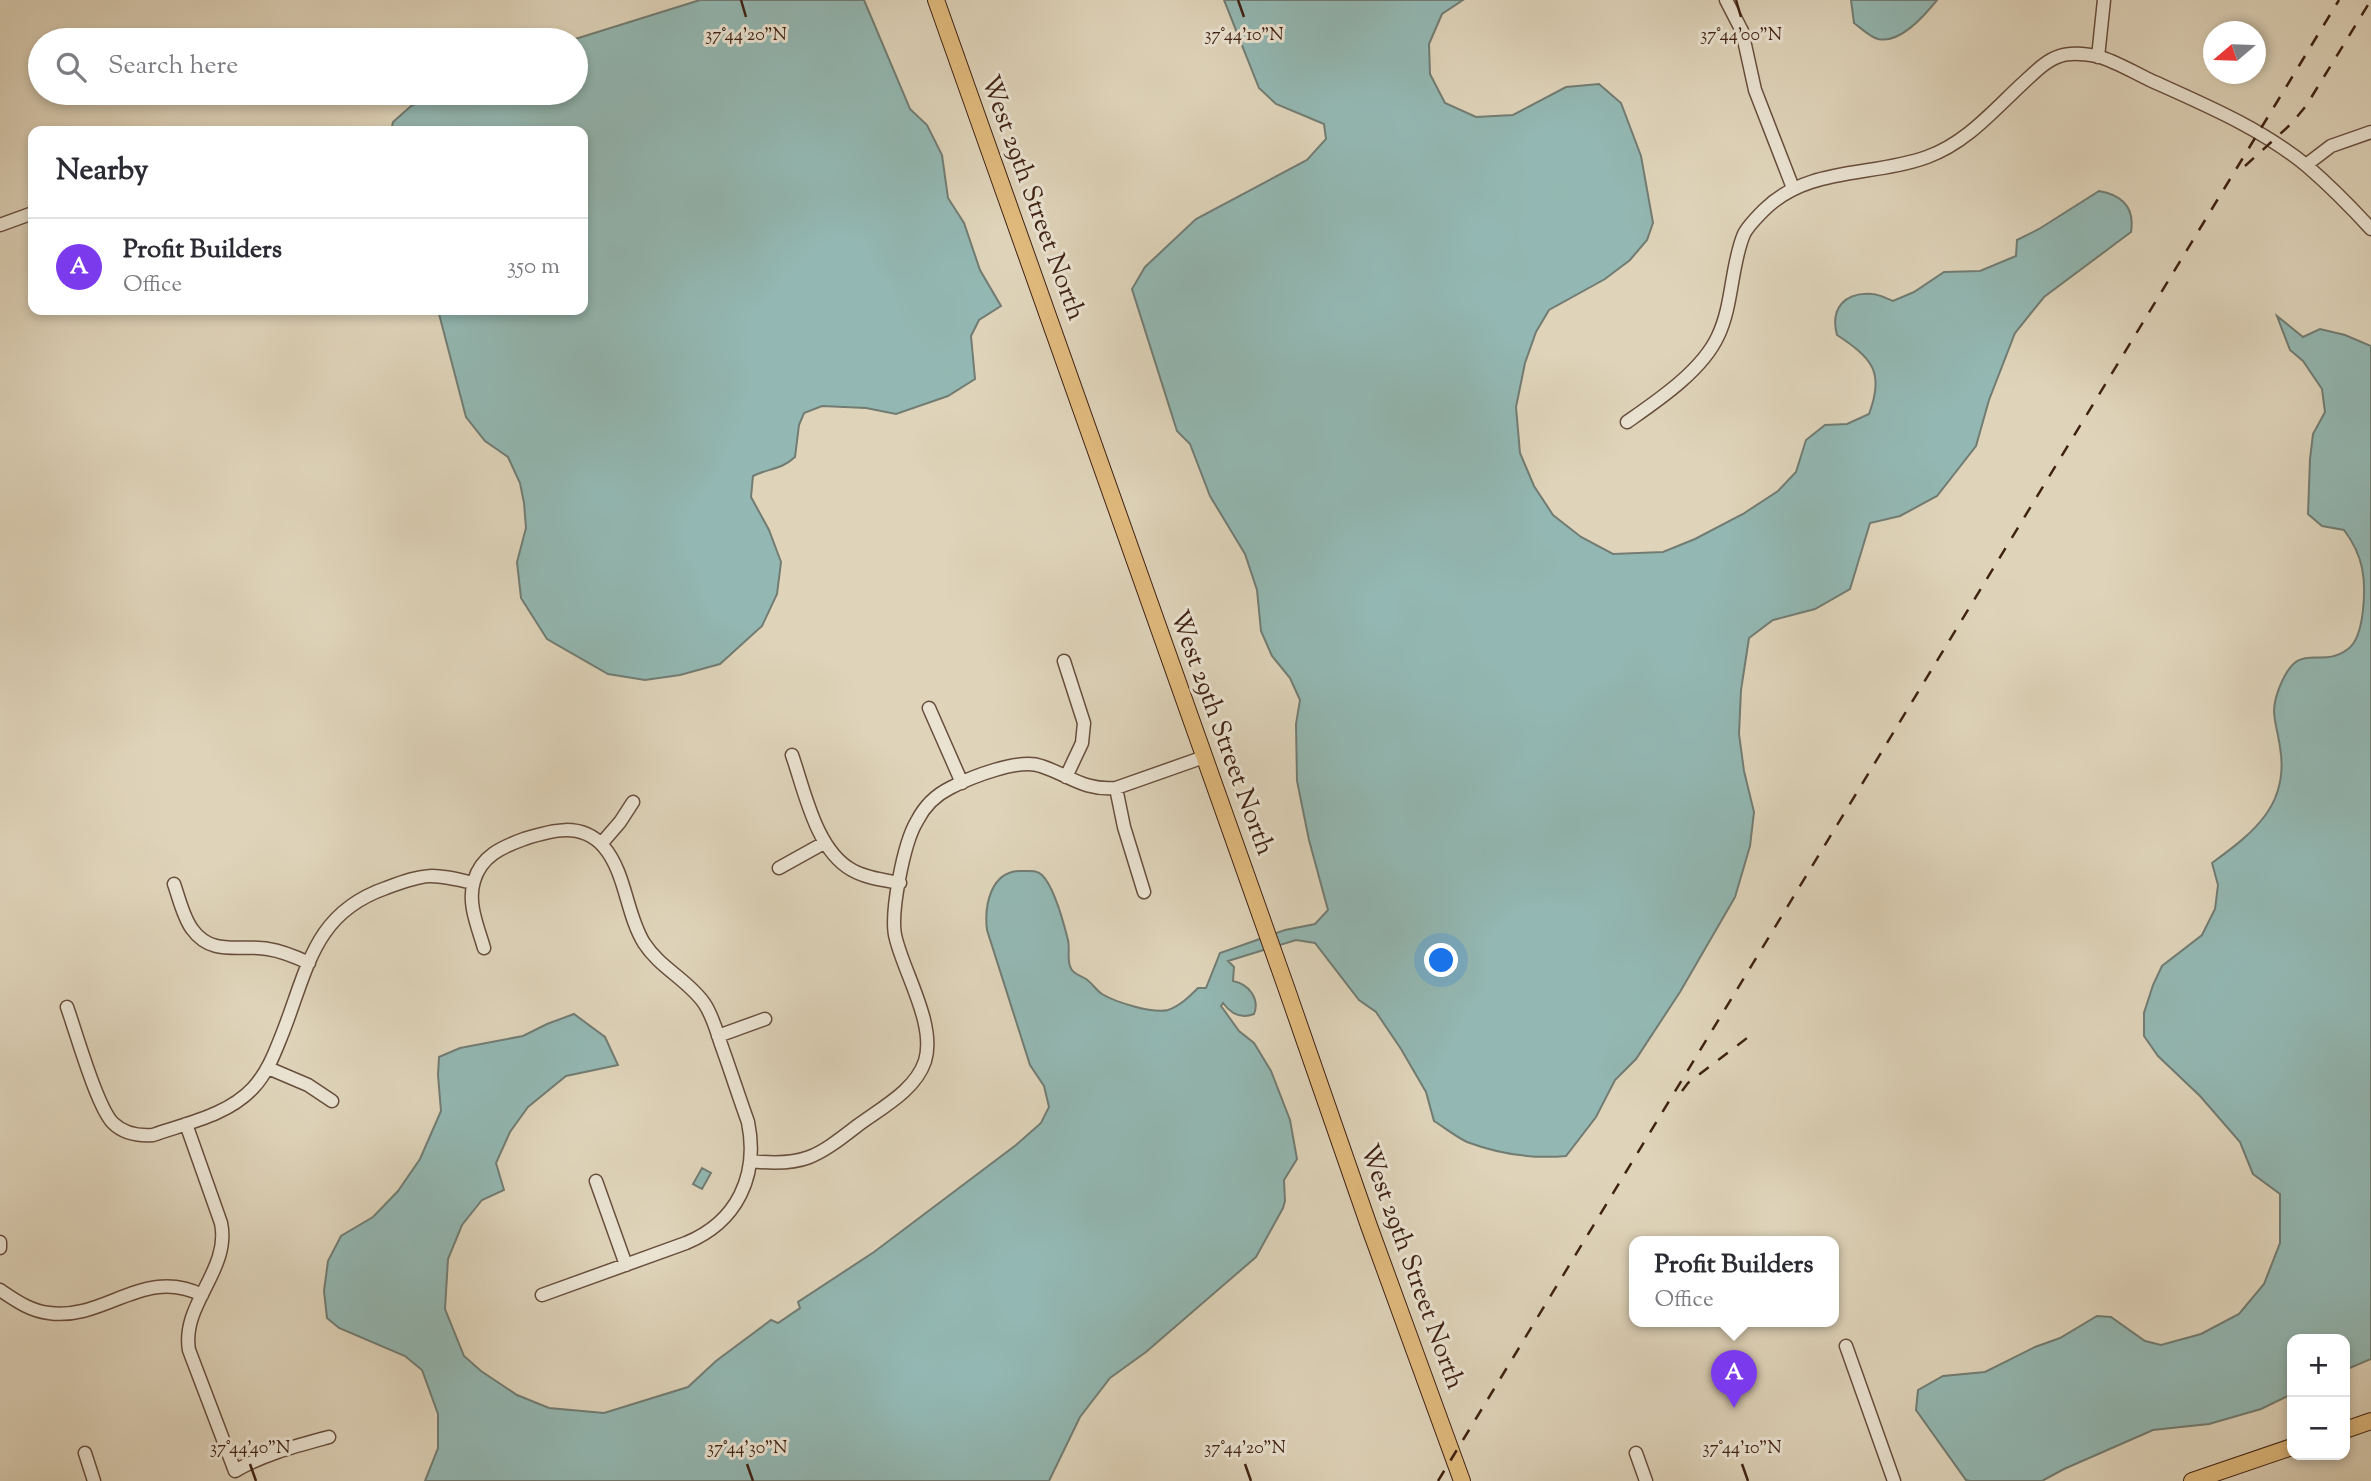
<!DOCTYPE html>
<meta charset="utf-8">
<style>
body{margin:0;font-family:"Sorts Mill Goudy",serif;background:#f7f7f7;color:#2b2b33}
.controls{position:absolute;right:21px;bottom:21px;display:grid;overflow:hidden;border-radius:14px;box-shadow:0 4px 10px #0003}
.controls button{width:63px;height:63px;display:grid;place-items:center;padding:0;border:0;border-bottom:2px solid #e1e1e2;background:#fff;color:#2b2b33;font:35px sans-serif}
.compass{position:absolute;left:2203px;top:21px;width:63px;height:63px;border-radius:50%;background:#fff;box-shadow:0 4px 10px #0003;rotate:251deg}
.you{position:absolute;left:1442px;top:961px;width:24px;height:24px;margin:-18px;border:5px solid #fff;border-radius:50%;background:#1a73e8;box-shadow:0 0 0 10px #1a73e833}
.badge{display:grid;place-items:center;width:46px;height:46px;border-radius:50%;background:#7c3aed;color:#fff;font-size:23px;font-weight:700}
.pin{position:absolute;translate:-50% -58px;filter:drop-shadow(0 2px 4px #0008)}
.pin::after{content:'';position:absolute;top:37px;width:24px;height:21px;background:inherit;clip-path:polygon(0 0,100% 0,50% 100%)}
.popup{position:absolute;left:1629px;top:1236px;width:210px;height:91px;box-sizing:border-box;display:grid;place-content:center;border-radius:14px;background:#fff;filter:drop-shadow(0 2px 5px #0005);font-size:23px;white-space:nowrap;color:#7c7c81}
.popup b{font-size:26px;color:#2b2b33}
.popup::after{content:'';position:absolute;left:50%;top:100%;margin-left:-14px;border:14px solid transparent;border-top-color:#fff}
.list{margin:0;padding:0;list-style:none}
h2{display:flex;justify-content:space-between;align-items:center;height:91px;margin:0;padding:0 28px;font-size:30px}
h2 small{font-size:23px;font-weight:400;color:#7c7c81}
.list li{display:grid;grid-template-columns:46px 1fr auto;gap:21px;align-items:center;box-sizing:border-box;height:98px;padding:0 28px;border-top:2px solid #e1e1e2}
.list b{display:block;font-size:26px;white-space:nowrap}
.list p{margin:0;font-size:23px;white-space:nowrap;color:#7c7c81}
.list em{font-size:23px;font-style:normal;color:#7c7c81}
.icon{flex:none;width:38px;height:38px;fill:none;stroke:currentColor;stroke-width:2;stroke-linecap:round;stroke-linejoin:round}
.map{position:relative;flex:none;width:2371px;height:1481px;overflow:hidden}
.search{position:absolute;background:#fff;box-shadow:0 4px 10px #0003;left:28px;top:28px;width:560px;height:77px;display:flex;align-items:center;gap:18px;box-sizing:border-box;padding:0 24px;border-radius:38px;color:#7c7c81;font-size:26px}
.panel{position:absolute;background:#fff;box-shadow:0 4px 10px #0003;left:28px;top:126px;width:560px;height:189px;border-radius:14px}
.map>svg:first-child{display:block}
.water{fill:#93b8b3;stroke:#727c73;stroke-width:2}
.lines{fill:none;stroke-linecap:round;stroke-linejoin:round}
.minor-casing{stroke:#684e3d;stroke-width:15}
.major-casing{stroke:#402213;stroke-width:18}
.minor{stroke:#eae3d2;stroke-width:12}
.major{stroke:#e0ba7d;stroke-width:16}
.rail{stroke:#402213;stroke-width:2.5;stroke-dasharray:12 12;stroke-linecap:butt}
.ticks{fill:none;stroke:#402213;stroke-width:2.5}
.labels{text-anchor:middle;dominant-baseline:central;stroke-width:6;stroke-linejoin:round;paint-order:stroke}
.street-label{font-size:26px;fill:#402213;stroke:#eae3d2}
.ticks-label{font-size:18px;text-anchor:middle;fill:#402213;stroke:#eae3d2;stroke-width:6;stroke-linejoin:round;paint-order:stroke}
</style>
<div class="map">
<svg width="2371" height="1481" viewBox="0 0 2371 1481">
<rect width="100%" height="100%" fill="#dfd4ba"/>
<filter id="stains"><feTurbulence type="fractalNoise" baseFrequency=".00286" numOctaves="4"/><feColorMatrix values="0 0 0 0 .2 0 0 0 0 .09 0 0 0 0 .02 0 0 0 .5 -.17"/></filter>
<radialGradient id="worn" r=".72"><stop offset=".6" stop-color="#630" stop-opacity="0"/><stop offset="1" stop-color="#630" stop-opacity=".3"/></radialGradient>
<!-- water -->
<path class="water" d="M700 0H864L910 109 927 125 942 155 948 198 964 223 980 270 1001 306 979 320 971 336 975 379 948 396 896 414 866 408 822 406 804 413 799 425 795 457C781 470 769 468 753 476L751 497 769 530 781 562 777 594 762 626 720 664 680 675 645 680 608 674 547 639 521 598 517 562 526 528 524 503 520 483 508 457 485 441 466 417 438 310H583V131H391L393 122 411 106 437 93H576V40H572Z
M1224 0H1463L1442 14 1429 44 1430 74 1445 103 1476 117 1513 115 1566 87 1599 84 1621 103 1641 156 1653 223 1647 240 1630 260 1605 279 1549 310 1536 332 1525 363 1516 407 1520 453 1534 486 1553 515 1581 537 1613 554 1663 552 1695 539 1743 514 1778 491 1796 472 1806 440 1825 425 1847 424 1869 414C1885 372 1872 358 1837 335 1830 309 1844 292 1872 294 1879 294 1887 299 1893 301L1914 292 1944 272 1980 271 2016 256 2017 240 2039 229 2099 191C2122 195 2135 207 2131 232L2044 297 2015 333 1989 400 1976 446 1937 496 1900 516 1870 523 1850 589 1815 609 1773 620 1749 638 1741 690 1739 734 1744 771 1754 812 1750 846 1735 897 1680 992 1636 1059 1615 1080 1596 1117 1566 1156C1532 1159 1499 1154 1467 1142 1456 1137 1445 1128 1434 1121L1426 1092 1401 1049 1376 1012 1359 1000 1315 943 1296 940 1228 961 1234 967 1233 981C1249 984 1260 999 1254 1014 1241 1019 1231 1014 1223 1003L1221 1006 1239 1031 1254 1043 1271 1071 1290 1120 1297 1159 1284 1180 1285 1201 1283 1208 1256 1257 1146 1352 1110 1378 1080 1417 1049 1481H425L438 1448V1414L422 1370 405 1356 339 1328 327 1318 324 1291 328 1261 341 1236 373 1217 398 1191 420 1159 441 1111 438 1075 439 1057 460 1048 523 1036 547 1024 574 1014 605 1037 618 1065 566 1076 528 1107 510 1132 496 1163 504 1190 482 1200 462 1225 448 1259 445 1309 464 1356 481 1371 517 1395 549 1408 604 1413 688 1387 716 1361 771 1320 778 1323 800 1308 798 1302 874 1252 1016 1145 1041 1123 1049 1107 1044 1086 1030 1065 987 930C984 905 991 870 1022 871 1029 871 1037 870 1042 875 1054 887 1064 924 1068 940 1070 948 1067 958 1070 966 1072 974 1080 975 1086 979 1092 983 1096 990 1102 994 1115 1002 1153 1014 1168 1010 1180 1006 1190 996 1198 988H1206L1220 953 1285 930 1315 924 1328 910 1309 840 1297 781 1296 724 1300 700 1290 678 1272 656 1261 631 1257 590 1245 554 1210 496 1190 444 1177 431 1132 289 1145 267 1196 219 1307 160 1326 139 1324 124 1276 104 1259 88Z
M1851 0H1937C1924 16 1900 44 1878 39 1870 37 1861 28 1854 23Z
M2277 316 2303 337 2320 329 2345 335 2371 346V1359L2345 1370V1339H2292V1394L2261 1409 2209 1424 2153 1430 2064 1469 2042 1481H1970L1966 1480 1916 1410 1918 1390 1943 1376 1985 1372 2035 1347 2060 1338 2097 1316 2111 1317 2145 1341 2161 1345 2201 1334 2239 1314 2264 1284 2280 1243V1194L2253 1174 2240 1142 2200 1096 2158 1056 2144 1036V1013L2153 985 2162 966 2202 935 2215 909 2218 885 2212 863C2253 833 2290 805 2280 747 2276 720 2269 713 2280 686 2300 637 2319 671 2348 649 2365 637 2366 587 2362 568 2359 553 2353 542 2344 530L2322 526 2308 514 2310 459 2313 434 2325 412 2322 389 2303 361 2290 350Z
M702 1168 711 1173 702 1189 693 1184Z"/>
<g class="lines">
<!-- minor casing -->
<g class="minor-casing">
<path id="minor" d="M1726 0 1742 31 1755 90 1793 188
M2098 57 2104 0
M2306 165 2331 146 2371 132
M0 225 33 213
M1627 422C1657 401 1702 371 1718 336 1733 305 1731 264 1744 234 1748 226 1758 216 1764 210 1808 166 1872 177 1927 157 1966 143 1993 111 2022 84 2033 74 2046 60 2060 56 2071 52 2085 54 2097 56 2115 61 2133 72 2150 80 2203 104 2261 128 2307 166 2329 185 2351 207 2371 229
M1064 661 1084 723 1082 743 1066 777
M929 708 962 783
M792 755C805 792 816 850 852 870 866 878 884 880 900 883
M1116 788 1124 827 1144 892
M601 844 620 822 633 802
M779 868 824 843
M174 884C179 898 183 917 192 929 212 957 240 944 268 949 282 951 296 957 309 963
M484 948C478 927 467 903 474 881 481 856 502 847 524 839 552 830 581 822 603 846 626 872 626 914 644 943 660 968 688 980 704 1003 713 1016 717 1033 722 1047 731 1072 739 1097 748 1122 759 1176 737 1222 686 1243L542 1295
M67 1007C76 1032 97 1107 113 1123 124 1134 138 1136 153 1135 187 1123 228 1115 253 1088 268 1072 275 1052 283 1032 308 968 314 913 386 888 426 873 431 873 473 883
M718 1036 765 1019
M268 1068 308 1085 332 1101
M186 1124 221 1223C231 1270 181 1304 189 1350L235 1471C264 1454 296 1446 329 1437
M751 1161C803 1167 817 1157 857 1126 881 1108 915 1091 925 1061 936 1025 905 975 896 939 889 916 904 842 917 821 924 807 936 795 950 788 971 777 1019 758 1041 766 1069 775 1084 791 1116 788L1204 757
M596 1181 626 1265
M0 1242V1248
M0 1290C15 1300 30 1311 49 1313 105 1321 143 1266 202 1295
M1846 1346 1894 1481
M85 1453 94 1481
M1636 1453 1646 1481"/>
</g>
<!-- major casing -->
<g class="major-casing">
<path id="major" d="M936 0 1286 987 1369 1226 1462 1481
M2345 1430 2371 1421
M2192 1481 2292 1447"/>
</g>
<!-- minor -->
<use href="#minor" class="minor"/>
<!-- major -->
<use href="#major" class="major"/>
<!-- rail -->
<path class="rail" d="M2245 166 2291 124 2306 106 2371 0
M1682 1091 1688 1083 1747 1038
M1438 1481 2339 0"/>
</g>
<!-- ticks -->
<path class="ticks" d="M741 0 746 17M1238 0 1244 17M1736 0 1741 17M250 1464 256 1481M747 1464 753 1481M1245 1464 1251 1481M1742 1464 1748 1481"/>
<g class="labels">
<!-- street labels -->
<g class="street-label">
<text transform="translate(1032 198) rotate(70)">West 29th Street North</text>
<text transform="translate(1221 733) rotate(70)">West 29th Street North</text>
<text transform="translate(1411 1267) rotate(70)">West 29th Street North</text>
</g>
</g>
<g class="ticks-label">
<text x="746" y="40">37°44'20"N</text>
<text x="1244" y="40">37°44'10"N</text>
<text x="1741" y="40">37°44'00"N</text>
<text x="250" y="1453">37°44'40"N</text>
<text x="747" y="1453">37°44'30"N</text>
<text x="1245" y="1453">37°44'20"N</text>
<text x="1742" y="1453">37°44'10"N</text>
</g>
<rect width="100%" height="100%" filter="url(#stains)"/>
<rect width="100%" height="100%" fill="url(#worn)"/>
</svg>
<div class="controls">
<button>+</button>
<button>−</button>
</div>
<svg class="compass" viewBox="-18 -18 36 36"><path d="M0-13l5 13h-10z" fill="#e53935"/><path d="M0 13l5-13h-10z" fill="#7c7c81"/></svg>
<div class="you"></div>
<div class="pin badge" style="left:1734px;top:1408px">A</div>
<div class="popup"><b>Profit Builders</b>Office</div>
<div class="search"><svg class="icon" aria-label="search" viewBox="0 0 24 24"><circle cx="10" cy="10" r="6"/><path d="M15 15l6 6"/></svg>Search here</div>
<section class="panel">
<h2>Nearby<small></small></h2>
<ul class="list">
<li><span class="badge">A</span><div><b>Profit Builders</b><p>Office</p></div><em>350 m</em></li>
</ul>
</section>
</div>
